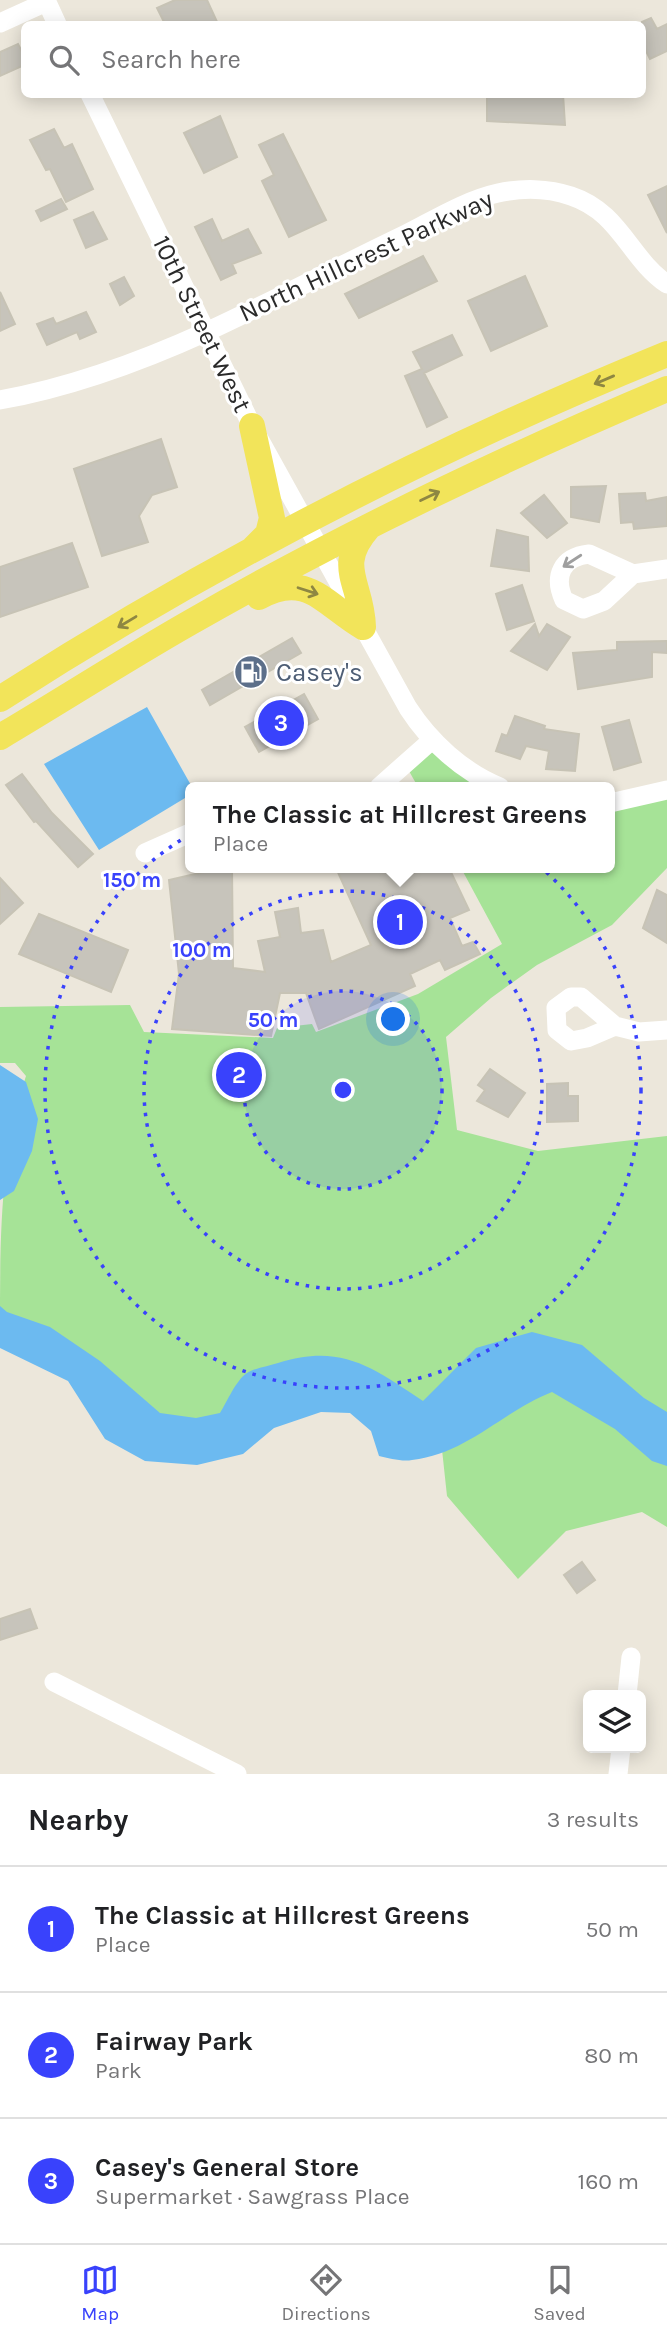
<!DOCTYPE html>
<meta charset="utf-8">
<style>
body{margin:0;font-family:Karla,sans-serif;background:#f2f2f2;color:#202124}
.controls{position:absolute;right:21px;bottom:21px;display:grid;overflow:hidden;border-radius:10px;box-shadow:0 4px 18px #0003}
.controls button{width:63px;height:63px;display:grid;place-items:center;padding:0;border:0;border-bottom:2px solid #e0e0e0;background:#fff;color:#202124;font:35px sans-serif}
.you{position:absolute;left:394px;top:1020px;width:24px;height:24px;margin:-18px;border:5px solid #fff;border-radius:50%;background:#1a73e8;box-shadow:0 0 0 10px #1a73e833}
.badge{display:grid;place-items:center;width:46px;height:46px;border-radius:50%;background:#3942fc;color:#fff;font-size:23px;font-weight:700}
.pin{position:absolute;translate:-50% -50%;border:4px solid #fff;box-shadow:0 2px 7px #0006}
.popup{position:absolute;left:185px;top:782px;width:430px;height:91px;box-sizing:border-box;display:grid;place-content:center;border-radius:10px;background:#fff;filter:drop-shadow(0 2px 5px #0005);font-size:23px;white-space:nowrap;color:#757577}
.popup b{font-size:26px;color:#202124}
.popup::after{content:'';position:absolute;left:50%;top:100%;margin-left:-14px;border:14px solid transparent;border-top-color:#fff}
.list{margin:0;padding:0;list-style:none}
h2{display:flex;justify-content:space-between;align-items:center;height:91px;margin:0;padding:0 28px;font-size:30px}
h2 small{font-size:23px;font-weight:400;color:#757577}
.list li{display:grid;grid-template-columns:46px 1fr auto;gap:21px;align-items:center;box-sizing:border-box;height:126px;padding:0 28px;border-top:2px solid #e0e0e0}
.list b{display:block;font-size:26px;white-space:nowrap}
.list p{margin:0;font-size:23px;white-space:nowrap;color:#757577}
.list em{font-size:23px;font-style:normal;color:#757577}
.icon{flex:none;width:38px;height:38px;fill:none;stroke:currentColor;stroke-width:2;stroke-linecap:round;stroke-linejoin:round}
.map{position:relative;flex:none;width:667px;height:1774px;overflow:hidden}
.search{position:absolute;background:#fff;box-shadow:0 4px 18px #0003;left:21px;right:21px;top:21px;height:77px;display:flex;align-items:center;gap:18px;box-sizing:border-box;padding:0 24px;border-radius:10px;color:#757577;font-size:26px}
.sheet{height:469px;background:#fff}
nav{display:flex;justify-content:space-around;align-items:center;box-sizing:border-box;height:98px;border-top:2px solid #e0e0e0;background:#fff;font-size:19px;color:#757577}
nav a{display:grid;justify-items:center;gap:4px}
nav .on{color:#3942fc}
.map>svg:first-child{display:block}
.green{fill:#a6e397}
.water{fill:#6cbaf0}
.building{fill:#c7c4bb;stroke:#c7c3b5;stroke-width:2}
.lines{fill:none;stroke-linecap:round;stroke-linejoin:round}
.minor{stroke:#fff;stroke-width:19}
.major{stroke:#f2e45a;stroke-width:26}
.oneway{stroke:#8e8742}
.oneway2{stroke:#9f9f9f}
.ring{fill:none;stroke:#3942fc;stroke-width:3.5;stroke-dasharray:3.5 7}
.labels{text-anchor:middle;dominant-baseline:central;stroke-width:6;stroke-linejoin:round;paint-order:stroke}
.street-label{font-size:26px;fill:#2a2a2a;stroke:#fff}
.service-label{font-size:26px;fill:#4e5e75;stroke:#fff;text-anchor:start}
.centre{fill:#3942fc;stroke:#fff;stroke-width:3.5}
.ring-label{font-size:21px;text-anchor:middle;font-weight:bold;fill:#3942fc;stroke:#fff;stroke-width:6;stroke-linejoin:round;paint-order:stroke}
</style>
<div class="map">
<svg width="667" height="1774" viewBox="0 0 667 1774">
<rect width="100%" height="100%" fill="#ece7db"/>
<!-- green -->
<path class="green" d="M432 751 481 787H418L409 771Z
M667 799V868L612 925 537 965 491 998 446 1037 457 1130 538 1151 667 1136V1527L642 1512 566 1531 518 1579 447 1496 440 1431 376 1397 184 1439 0 1325C0 1241 0 1153 26 1076L15 1063H0V1007L130 1005 144 1032 273 1038 277 1028 312 1024 316 1032 418 994 502 944 461 868H610V806Z"/>
<!-- water -->
<path class="water" d="M147 707 192 787 190 795 99 850 44 764Z
M0 1065 26 1082 38 1119 32 1151 14 1191 0 1200Z
M0 1306 7 1312 50 1327 100 1361 160 1413 196 1418 220 1413C227 1402 236 1380 247 1373 255 1368 269 1366 278 1363 341 1343 372 1367 423 1401L476 1348 532 1332 582 1345 644 1398 667 1412V1466L652 1461 615 1429 552 1392C503 1411 467 1454 412 1460 402 1462 389 1458 379 1456L371 1431 350 1413 321 1412 274 1428 243 1454 197 1465 145 1461 105 1439 68 1381 0 1348Z"/>
<!-- building -->
<path class="building" d="M175 0H207L218 24H165L157 8Z
M651 18 657 29 667 24V51L650 59 642 43V22Z
M18 44 24 56V65L0 76V52Z
M487 94H563L565 125 487 121Z
M220 116 237 157 204 173 184 133Z
M54 129 64 148 72 144 93 189 66 202 50 169 46 170 30 140Z
M283 134 326 220 289 237 262 181 274 175 259 145Z
M667 186V233L648 195Z
M61 199 67 209 41 221 36 211Z
M93 212 107 239 86 248 74 220Z
M212 219 222 241 248 229 261 253 232 264 236 273 221 280 195 227Z
M423 256 437 281 359 318 345 294Z
M525 276 547 326 491 351 468 301Z
M124 277 134 296 120 305 110 284Z
M0 292 15 324 0 331Z
M86 312 96 332 80 339 77 332 47 345 37 324 53 318 56 324Z
M452 335 462 355 424 373 447 417 427 427 405 376 422 369 413 352Z
M161 439 177 487 152 495 139 516 148 542 102 556 74 469Z
M606 486 599 522 571 517V487Z
M645 493 646 501 667 497V526L634 529 633 522 621 523 619 494Z
M544 495 567 523 547 538 521 513Z
M497 530 528 537 529 571 491 566Z
M72 543 88 587 0 617V567Z
M522 585 534 621 507 630 496 594Z
M535 624 539 636 547 624 570 637 547 670 511 651Z
M292 638 301 653 210 705 202 690Z
M667 641V653L652 652V677L578 689 573 653 617 650V642Z
M304 694 318 719 259 752 245 727Z
M515 716 545 726 544 729 579 734 575 771 546 769 549 751 526 746 520 759 496 751 502 734 507 736Z
M629 720 641 762 614 770 602 727Z
M22 774 52 813 93 854 78 867 36 821 34 822 6 785Z
M221 868H232L233 968 265 972 258 941 280 937 275 912 298 908 301 933 323 930 331 962 371 945 336 868H449L469 910 450 918 462 946 473 942 480 954 445 970 440 960 410 974 415 986 319 1029 306 993H280L271 1036 172 1029 179 974 169 880Z
M0 878 23 903 0 924Z
M657 890 667 895V943L643 928Z
M39 914 128 950 111 992 19 954Z
M490 1069 525 1093 508 1117 477 1101 485 1090 478 1085Z
M568 1083V1096H578V1121L547 1122V1084Z
M582 1562 595 1580 577 1593 564 1575Z
M30 1609 37 1628 0 1640V1619Z"/>
<g class="lines">
<!-- minor -->
<path class="minor" d="M46 0 57 24
M0 23 46 2
M90 94 252 426 408 708C430 742 463 772 500 787
M0 400C72 387 140 362 206 332 273 301 339 266 406 234 434 220 466 200 498 193 521 188 548 188 571 196 620 212 629 258 667 284
M633 574 589 554C562 557 553 576 564 600L583 609 604 601 633 574 667 569
M379 787 432 740
M610 803 667 790
M145 853 190 833
M615 1026 587 1038 571 1041 557 1030 556 1008 571 997H581L615 1026 639 1032 667 1030
M54 1682 237 1774
M627 1695 631 1657
M618 1774 621 1748"/>
<!-- major -->
<path class="major" d="M252 426 272 518 268 534 254 548
M259 597C307 570 325 605 363 627
M363 627C362 583 334 567 368 528
M0 699C210 564 436 448 667 354
M0 737C64 699 126 659 191 622 344 534 504 458 667 389"/>
</g>
<!-- one-way arrows -->
<defs><path id="oneway-shaft" d="M-6 0H5M1.5-3L5.5 0L1.5 3" fill="none" stroke-width="1.6" stroke-linecap="round" stroke-linejoin="round" transform="scale(1.75)"/></defs>
<g class="oneway">
<use href="#oneway-shaft" transform="translate(604 380) rotate(157)"/>
<use href="#oneway-shaft" transform="translate(430 496) rotate(-26)"/>
<use href="#oneway-shaft" transform="translate(308 591) rotate(18)"/>
<use href="#oneway-shaft" transform="translate(127 622) rotate(149)"/>
</g>
<use class="oneway2" href="#oneway-shaft" transform="translate(572 561) rotate(147)"/>
<!-- distance rings -->
<circle cx="343" cy="1090" r="99" fill="#3942fc" fill-opacity=".12"/>
<g class="ring">
<circle cx="343" cy="1090" r="99"/>
<circle cx="343" cy="1090" r="199"/>
<circle cx="343" cy="1090" r="298"/>
</g>
<!-- icons -->
<defs>
<g id="fuel-disc" transform="scale(1.75)"><circle r="9.5" fill="#5c6f8a" stroke="#fff"/><path d="M-5.5-6h7V0h2V4h1.3V-2.5L3-4.5l.8-.8L6-3V5H2.5V1h-1V6h-7ZM-4.2-4.7v3.2H.2V-4.7Z" fill="#fff"/></g>
</defs>
<g fill-rule="evenodd">
<use href="#fuel-disc" x="251" y="672"/>
</g>
<g class="labels">
<!-- street labels -->
<g class="street-label">
<text transform="translate(366 256) rotate(-25)">North Hillcrest Parkway</text>
<text transform="translate(202 324) rotate(64)">10th Street West</text>
</g>
<!-- service labels -->
<g class="service-label">
<text x="276" y="672">Casey's</text>
</g>
</g>
<circle cx="343" cy="1090" r="10" class="centre"/>
<g class="ring-label">
<text x="132" y="887">150 m</text>
<text x="202" y="957">100 m</text>
<text x="273" y="1027">50 m</text>
</g>
</svg>
<div class="controls">
<button><svg class="icon" aria-label="layers" viewBox="0 0 24 24"><path d="M12 4l9 5-9 5-9-5zM3 14l9 5 9-5"/></svg></button>
</div>
<div class="you"></div>
<div class="pin badge" style="left:400px;top:922px">1</div>
<div class="popup"><b>The Classic at Hillcrest Greens</b>Place</div>
<div class="pin badge" style="left:239px;top:1075px">2</div>
<div class="pin badge" style="left:281px;top:723px">3</div>
<div class="search"><svg class="icon" aria-label="search" viewBox="0 0 24 24"><circle cx="10" cy="10" r="6"/><path d="M15 15l6 6"/></svg>Search here</div>
</div>
<section class="sheet">
<h2>Nearby<small>3 results</small></h2>
<ul class="list">
<li><span class="badge">1</span><div><b>The Classic at Hillcrest Greens</b><p>Place</p></div><em>50 m</em></li>
<li><span class="badge">2</span><div><b>Fairway Park</b><p>Park</p></div><em>80 m</em></li>
<li><span class="badge">3</span><div><b>Casey's General Store</b><p>Supermarket · Sawgrass Place</p></div><em>160 m</em></li>
</ul>
</section>
<nav>
<a class="on"><svg class="icon" aria-label="map" viewBox="0 0 24 24"><path d="M3 6l6-2 6 2 6-2v14l-6 2-6-2-6 2zM9 4v14M15 6v14"/></svg>Map</a>
<a><svg class="icon" aria-label="directions" viewBox="0 0 24 24"><path d="M12 3l9 9-9 9-9-9zM9 14v-3h6M13 9l2 2-2 2"/></svg>Directions</a>
<a><svg class="icon" aria-label="saved" viewBox="0 0 24 24"><path d="M7 4h10v16l-5-4-5 4z"/></svg>Saved</a>
</nav>
